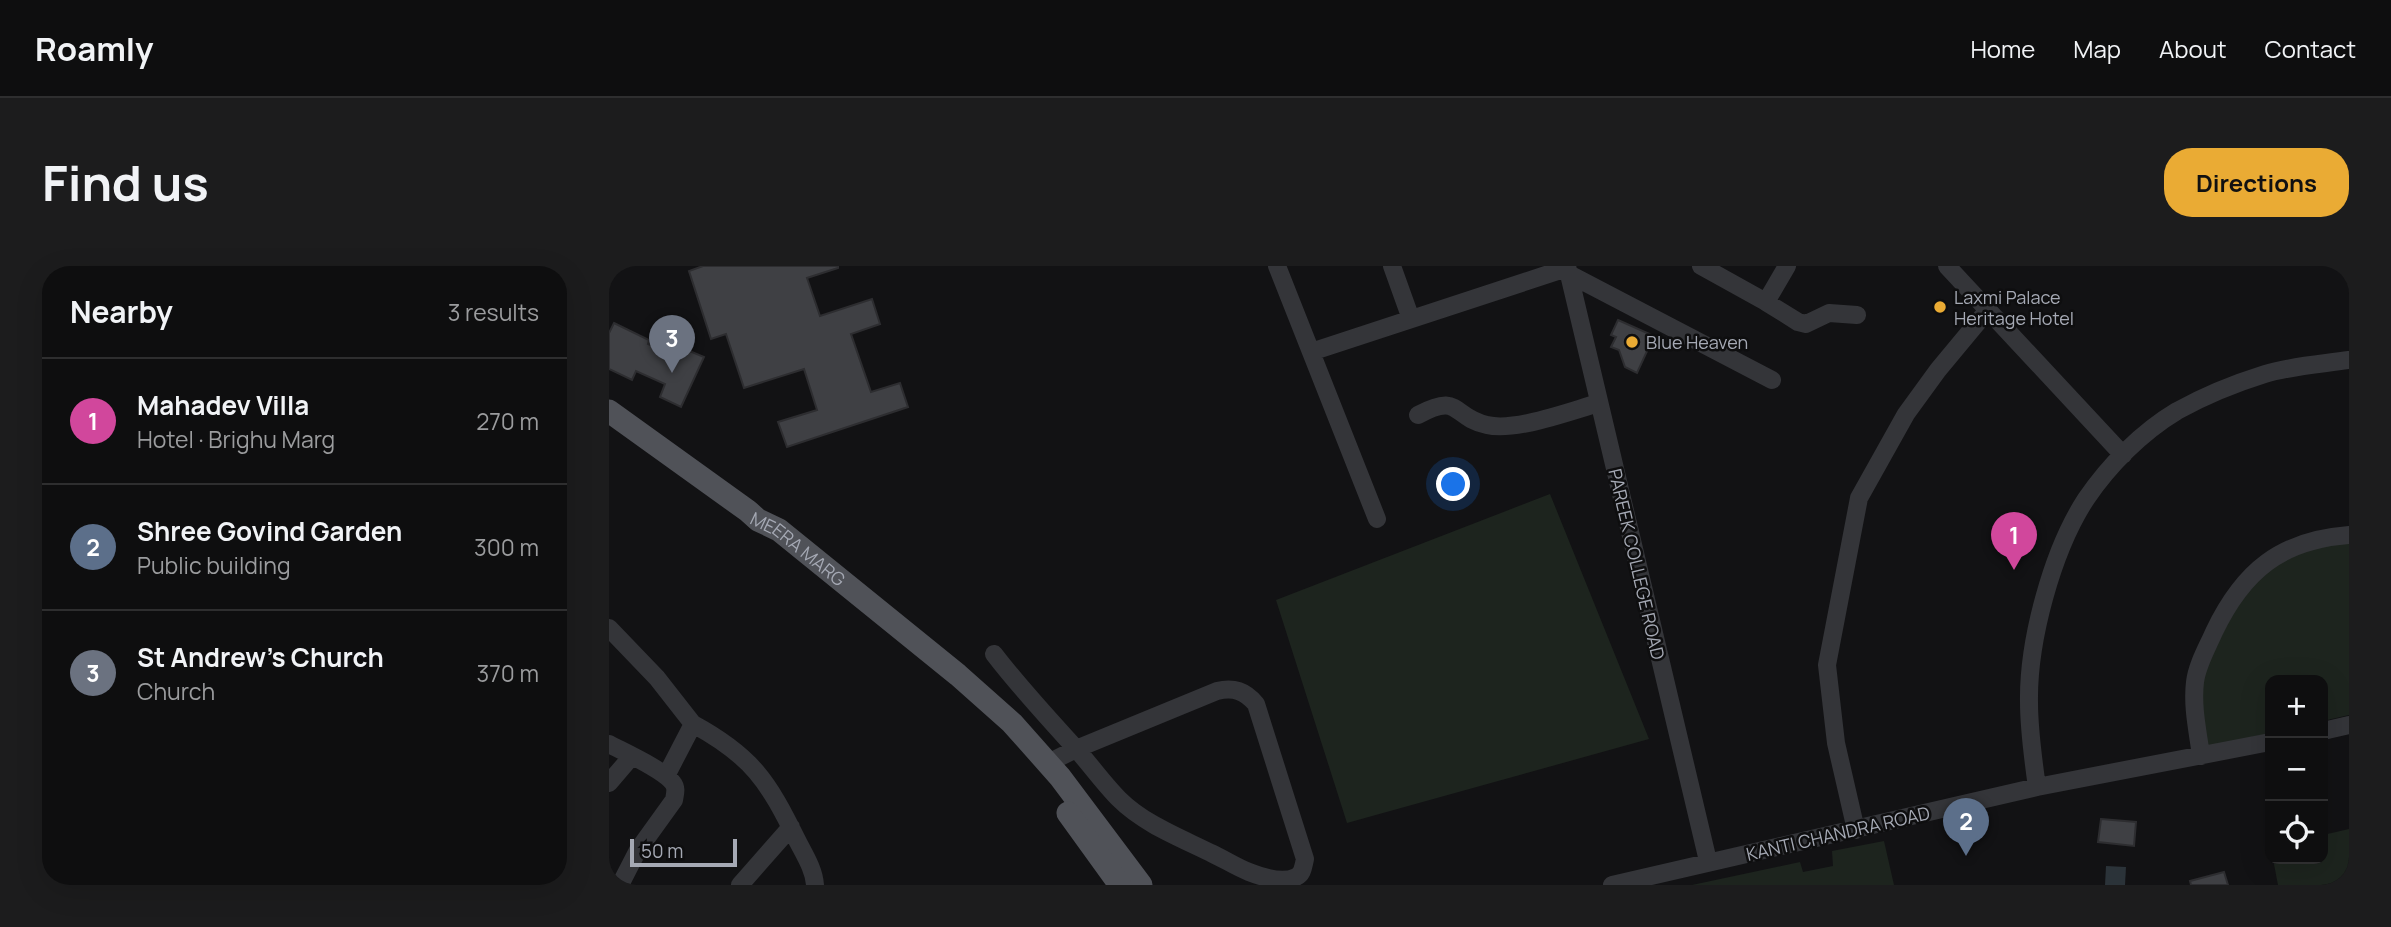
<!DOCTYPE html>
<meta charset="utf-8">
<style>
body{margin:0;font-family:Manrope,sans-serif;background:#1c1c1d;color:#f1f3f6}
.controls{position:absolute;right:21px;bottom:21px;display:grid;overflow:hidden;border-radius:14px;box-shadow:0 7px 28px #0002}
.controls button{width:63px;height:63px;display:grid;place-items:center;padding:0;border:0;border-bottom:2px solid #2e2e2f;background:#0e0e0f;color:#f1f3f6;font:35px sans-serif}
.scale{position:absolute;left:21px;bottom:18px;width:107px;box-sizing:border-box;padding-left:7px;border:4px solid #a5a9b4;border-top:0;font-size:19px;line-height:24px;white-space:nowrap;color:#a5a9b4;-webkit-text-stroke:5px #0e0e0f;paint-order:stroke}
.you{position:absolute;left:845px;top:219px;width:24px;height:24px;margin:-18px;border:5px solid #fff;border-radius:50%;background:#1a73e8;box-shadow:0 0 0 10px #1a73e833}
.badge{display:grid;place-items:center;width:46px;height:46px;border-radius:50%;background:#eaab34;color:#fff;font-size:23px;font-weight:700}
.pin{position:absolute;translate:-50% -58px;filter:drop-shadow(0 2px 4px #0008)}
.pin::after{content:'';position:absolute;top:37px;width:24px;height:21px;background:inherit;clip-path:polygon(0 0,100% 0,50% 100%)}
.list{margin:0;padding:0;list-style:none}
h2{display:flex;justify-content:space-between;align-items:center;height:91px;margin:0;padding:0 28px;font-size:30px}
h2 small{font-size:23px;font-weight:400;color:#9b9c9e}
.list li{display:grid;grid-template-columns:46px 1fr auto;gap:21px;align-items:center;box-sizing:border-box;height:126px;padding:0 28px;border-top:2px solid #2e2e2f}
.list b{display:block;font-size:26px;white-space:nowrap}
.list p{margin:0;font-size:23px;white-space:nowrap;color:#9b9c9e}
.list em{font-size:23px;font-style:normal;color:#9b9c9e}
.icon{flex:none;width:38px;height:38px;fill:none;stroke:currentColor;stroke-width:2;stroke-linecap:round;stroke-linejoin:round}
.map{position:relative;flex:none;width:1740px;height:619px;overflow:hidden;border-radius:28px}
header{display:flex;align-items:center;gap:42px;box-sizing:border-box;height:98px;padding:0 35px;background:#0e0e0f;border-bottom:2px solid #2e2e2f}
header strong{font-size:33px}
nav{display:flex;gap:38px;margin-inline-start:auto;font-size:24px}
.intro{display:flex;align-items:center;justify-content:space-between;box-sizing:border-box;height:168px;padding:0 42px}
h1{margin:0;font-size:49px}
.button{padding:18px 32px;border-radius:28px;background:#eaab34;color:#111;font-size:24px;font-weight:700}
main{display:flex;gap:42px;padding:0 42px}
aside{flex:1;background:#0e0e0f;border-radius:28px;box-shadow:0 7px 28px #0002}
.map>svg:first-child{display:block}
.green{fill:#1d241e}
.water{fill:#2b3339}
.building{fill:#3f4044;stroke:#2d2d30;stroke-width:2}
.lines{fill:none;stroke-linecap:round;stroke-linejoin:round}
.minor{stroke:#343539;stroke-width:18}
.major{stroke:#505258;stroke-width:23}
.poi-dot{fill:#eaab34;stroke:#0e0e0f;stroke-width:2.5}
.labels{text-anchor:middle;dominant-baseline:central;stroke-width:5;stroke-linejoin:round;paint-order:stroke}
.poi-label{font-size:18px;fill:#a5a9b4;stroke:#0e0e0f;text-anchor:start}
.street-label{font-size:18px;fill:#a5a9b4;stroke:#0e0e0f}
</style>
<header>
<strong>Roamly</strong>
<nav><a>Home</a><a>Map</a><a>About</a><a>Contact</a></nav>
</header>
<div class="intro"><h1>Find us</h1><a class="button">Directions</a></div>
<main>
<aside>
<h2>Nearby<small>3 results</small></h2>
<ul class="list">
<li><span class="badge" style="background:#d1479c">1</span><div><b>Mahadev Villa</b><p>Hotel · Brighu Marg</p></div><em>270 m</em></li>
<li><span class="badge" style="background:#5c6f8a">2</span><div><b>Shree Govind Garden</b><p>Public building</p></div><em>300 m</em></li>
<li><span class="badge" style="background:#6b7280">3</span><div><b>St Andrew's Church</b><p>Church</p></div><em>370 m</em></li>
</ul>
</aside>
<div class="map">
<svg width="1740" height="619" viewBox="0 0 1740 619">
<rect width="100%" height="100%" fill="#121214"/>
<!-- green -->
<path class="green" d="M941 228 1040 473 738 557 667 334Z
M1740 274V449L1714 455V414H1661V468L1599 483 1589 418 1639 316 1672 288Z
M1740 563V619H1669L1664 593H1714V569Z
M1275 575 1285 619H1083L1191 596 1194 606 1224 600 1223 585Z"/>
<!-- water -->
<path class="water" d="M1497 600 1517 601 1516 619H1496Z"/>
<!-- building -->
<path class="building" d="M94 0H229V2L198 12 211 50 263 33 271 58 242 68 262 126 291 117 299 141 178 181 169 156 208 144 195 103 135 122 117 68 102 73 80 5Z
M1009 54 1045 70 1028 107 1016 101 1010 84 1002 81 1007 71 1002 69Z
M5 57 40 74 39 78 71 93 76 83 95 91 72 141 51 131 56 118 27 105 23 114 0 103V67Z
M1492 553 1527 556 1525 580 1489 576Z
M1615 606 1619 619H1582L1581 615Z"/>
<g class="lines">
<!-- minor -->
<path class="minor" d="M668 0 768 253
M783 0 802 53
M958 0 1099 595
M1092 0 1157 36 1178 0
M1338 0 1514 189
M960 8 1163 114
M1157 36 1189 56 1197 58 1220 47 1248 49
M702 86 958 2
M809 149C852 126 842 151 878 159 906 166 961 145 990 137
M0 362 48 412 84 458 57 510
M385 388C411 422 440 453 469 485 483 501 496 519 510 533 535 558 572 572 602 587 615 593 627 601 640 606 653 611 673 618 687 611 694 608 694 601 696 593L647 438C636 425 625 421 608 425L467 483 439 497
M84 458C143 490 159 515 188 574 195 588 205 603 206 619
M1714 465 1740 459
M0 478C15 486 55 504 64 517 68 522 66 528 65 534L29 584 11 619
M1592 490C1589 466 1583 441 1586 416 1588 399 1598 382 1605 366 1634 305 1672 274 1740 269
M0 517 23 490
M1428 521C1424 493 1420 465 1420 436 1419 375 1443 285 1477 233 1500 199 1533 166 1568 145 1595 130 1627 117 1656 108 1682 100 1713 98 1740 94
M1247 564 1227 477 1218 399 1250 232 1297 148 1329 104 1378 45
M131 619 182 561
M1003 619 1428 521 1661 476"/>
<!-- major -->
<g class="major">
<path id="s1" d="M0 145 139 245 149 254 170 264 349 409 403 457 451 511 532 619"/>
<path d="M459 547 511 619"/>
</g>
</g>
<!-- markers -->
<g class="poi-dot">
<circle cx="1331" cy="41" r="7"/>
<circle cx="1023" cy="76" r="7"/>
</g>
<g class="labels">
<!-- poi labels -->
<g class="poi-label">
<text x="1345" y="31">Laxmi Palace<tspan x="1345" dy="21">Heritage Hotel</tspan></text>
<text x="1037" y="76">Blue Heaven</text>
</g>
<!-- street labels -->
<g class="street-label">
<text stroke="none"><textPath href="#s1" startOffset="234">MEERA MARG</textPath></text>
<text transform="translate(1028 298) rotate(77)">PAREEK COLLEGE ROAD</text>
<text transform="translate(1229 567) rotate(-13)">KANTI CHANDRA ROAD</text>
</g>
</g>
</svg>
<div class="controls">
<button>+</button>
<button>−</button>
<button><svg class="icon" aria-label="locate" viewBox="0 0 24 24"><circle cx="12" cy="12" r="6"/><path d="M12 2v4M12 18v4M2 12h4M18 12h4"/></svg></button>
</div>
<div class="scale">50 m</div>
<div class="you"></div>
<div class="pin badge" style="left:1405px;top:304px;background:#d1479c">1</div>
<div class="pin badge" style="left:1357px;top:590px;background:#5c6f8a">2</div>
<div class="pin badge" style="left:63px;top:107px;background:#6b7280">3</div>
</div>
</main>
